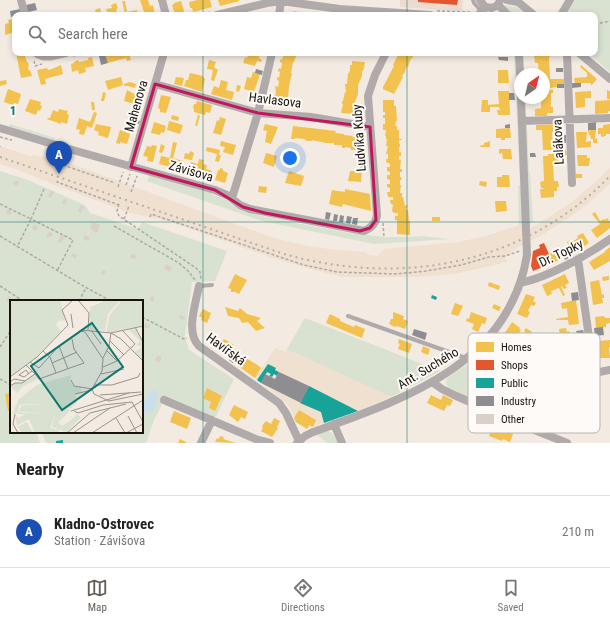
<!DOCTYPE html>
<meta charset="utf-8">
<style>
body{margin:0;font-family:"Roboto Condensed",sans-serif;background:#f6f6f6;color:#222}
.compass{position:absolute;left:514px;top:68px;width:36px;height:36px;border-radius:50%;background:#fff;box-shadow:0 2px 6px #0003;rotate:35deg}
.you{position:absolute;left:290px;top:158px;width:14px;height:14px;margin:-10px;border:3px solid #fff;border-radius:50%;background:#1a73e8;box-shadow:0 0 0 6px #1a73e833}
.badge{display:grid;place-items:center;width:26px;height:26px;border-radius:50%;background:#655e57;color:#fff;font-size:13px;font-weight:700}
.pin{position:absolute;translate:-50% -33px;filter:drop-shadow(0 1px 2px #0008)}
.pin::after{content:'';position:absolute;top:21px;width:14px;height:12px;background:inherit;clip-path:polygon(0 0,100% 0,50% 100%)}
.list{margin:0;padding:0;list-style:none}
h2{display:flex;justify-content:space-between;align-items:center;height:52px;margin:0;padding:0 16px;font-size:17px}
h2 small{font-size:13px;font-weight:400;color:#767676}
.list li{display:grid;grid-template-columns:26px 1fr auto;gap:12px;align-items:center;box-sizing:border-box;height:72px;padding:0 16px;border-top:1px solid #e0e0e0}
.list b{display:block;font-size:15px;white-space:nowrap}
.list p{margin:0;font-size:13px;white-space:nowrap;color:#767676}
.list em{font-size:13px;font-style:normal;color:#767676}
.icon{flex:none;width:22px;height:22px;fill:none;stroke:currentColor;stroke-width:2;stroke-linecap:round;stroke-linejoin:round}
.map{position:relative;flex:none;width:610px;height:443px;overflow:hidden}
.search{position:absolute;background:#fff;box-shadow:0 2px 6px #0003;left:12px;right:12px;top:12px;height:44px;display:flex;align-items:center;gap:10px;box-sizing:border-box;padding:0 14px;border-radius:8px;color:#767676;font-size:15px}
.sheet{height:124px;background:#fff}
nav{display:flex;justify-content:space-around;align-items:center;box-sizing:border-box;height:56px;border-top:1px solid #e0e0e0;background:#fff;font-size:11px;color:#767676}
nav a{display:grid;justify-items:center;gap:2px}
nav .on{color:#655e57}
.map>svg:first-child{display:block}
.commercial{fill:#ebdbd1}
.built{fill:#f0e0d0}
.green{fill:#d9e1d1}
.water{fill:#cadfe9}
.homes{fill:#f2c14e}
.shops{fill:#e4572e}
.public{fill:#17a398}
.industry{fill:#8d8d92}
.building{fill:#d9d0cb}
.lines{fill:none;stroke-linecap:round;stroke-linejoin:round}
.path{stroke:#ada9a5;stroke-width:1.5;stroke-dasharray:3 2;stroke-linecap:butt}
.service{stroke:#b0abaa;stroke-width:4}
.minor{stroke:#b0abaa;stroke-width:8}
.rail{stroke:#b6afaa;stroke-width:2;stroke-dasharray:2 4;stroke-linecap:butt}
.marked{fill:none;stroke:#c2185b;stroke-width:3;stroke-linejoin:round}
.grid{fill:none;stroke:#0f766e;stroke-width:1;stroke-opacity:0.55}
.labels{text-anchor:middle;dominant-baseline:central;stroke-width:4;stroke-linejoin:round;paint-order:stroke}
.street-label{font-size:13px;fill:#18130d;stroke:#fdfaf7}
.inset-road{fill:none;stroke:#9b948c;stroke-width:1}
.view{fill:#0f766e;fill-opacity:0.15;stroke:#0f766e;stroke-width:2}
.inset-edge{fill:none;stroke:#18130d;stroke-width:2}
.key{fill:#fdfaf7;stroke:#b8b5b1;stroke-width:1}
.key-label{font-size:11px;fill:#18130d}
.grid-label{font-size:13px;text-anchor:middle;font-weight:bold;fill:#0f766e;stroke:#fdfaf7;stroke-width:4;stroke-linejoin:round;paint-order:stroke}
</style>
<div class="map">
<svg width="610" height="443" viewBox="0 0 610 443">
<rect width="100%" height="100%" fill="#f3eae1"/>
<!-- commercial -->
<path class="commercial" d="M400 0H463L462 11 400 7Z"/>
<!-- built -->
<path class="built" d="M0 146 30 156 33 155 61 160 274 238 307 246 336 250 365 252 368 255 377 256 384 249 458 242 486 236 519 225 523 226 525 232 568 205 592 185 610 168V184L591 201 567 219 542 235 517 248 506 257 507 262 454 274 418 277H344L314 270 276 259 171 222 130 213 55 185 16 169 0 164Z
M275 348 285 352 287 349 391 397 360 410 313 427 309 425 307 429 296 422 290 408 286 403 255 378Z"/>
<!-- green -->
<path class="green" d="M575 0H610V72L588 53H595V15H566Z
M505 5 517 7 529 15H512L503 7Z
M514 53H516L523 226 519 225 518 186 520 185Z
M10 124 55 138 53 141 9 127Z
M527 124 529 172H530L533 222 528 225 525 127Z
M0 171 28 180 85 205 90 213 138 229 142 222 227 251 215 281 192 282 185 336 189 350 234 379 215 418 166 397 154 420 146 443H46L42 432H142V301H11V432H36L40 443H0Z
M152 175 211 191 213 195 228 200 242 210 262 216 296 223 349 233 385 237H411L423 236 449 239 374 244 262 221 147 181 149 177Z
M524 287C513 309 504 327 489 345V343L501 326 521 290Z
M305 318 440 371 391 397 287 349Z
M474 360 549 405 540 427 483 404 449 388 446 384 447 378Z
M328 430 333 435 338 443H327L317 435Z"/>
<!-- water -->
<path class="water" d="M153 390H156L158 398 153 411 146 414 142 410C142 401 146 395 153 390Z"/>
<!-- homes -->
<path class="homes" d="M140 0H148L150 6 153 5 155 15H145Z
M197 0H210L212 7 193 12 192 8H190L189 2Z
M218 0H239V1L220 6Z
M122 1H125L127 12 137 10 138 15H119L125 13Z
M181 1 185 14 175 15 172 5 174 4V3Z
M116 3 118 8 116 10 117 14 108 15 106 9 112 8 111 5Z
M100 8 102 15H96L95 10Z
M294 11 298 12 297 15H292Z
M264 12 265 15H253L252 14Z
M13 19V21H15V32L5 35V24L9 23 8 20Z
M15 39V52L13 45 14 44 13 40Z
M16 53H24L27 62H28L29 66 28 67 29 71 30 70 32 76 21 78Z
M108 53 110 54 129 53 131 60 127 61 126 58 108 63 105 54Z
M146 53H154V54L147 56Z
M249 53 260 54 259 58 262 60 261 62 257 61 255 66 243 63 245 57 247 58Z
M284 53H295L294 55 296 56 294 62H293L291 73H292L289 86 288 98H286L285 104 275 102 276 99 273 98 276 93 275 86 278 87 279 81 277 80V77L279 78 280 72 278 71 279 68 281 69 282 63 280 62V59L282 60Z
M399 53H413L412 55 413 56 412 59 411 58 408 67 407 66 404 74H403L402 77H403L394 94 383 89V87L394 66 393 65Z
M534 53H551V56L549 57 550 79H564V84H557V87L550 88V90H553V93H551V107H553V113H547V116H535V109L541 108V98H544V74H539L538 63H535Z
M92 57 94 66 85 68 86 72 79 74 78 70 72 72 71 64 74 63V62L78 60 79 62 88 60V58Z
M209 60 216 62 214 67 218 70 214 81 211 80 213 70 207 69Z
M352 61 365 62 364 68 363 71H362V76L358 85V94L355 102 354 114 341 113 343 104H342V101H343L345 92H346L345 84H347L348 73H349L350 70V65H352Z
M61 65 63 74 45 79 46 84 41 85 37 70 47 68 48 70 52 69Z
M581 65 597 79 591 86V83H575L574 78 587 77V73L580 67Z
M498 70H508L509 83H498Z
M253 72 260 74 254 92 244 89 247 77 251 78Z
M190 73 203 76 204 78 205 79 202 92 184 86 186 80H188Z
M121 77 123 85 108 90 105 81Z
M176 77 184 78 182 86 174 84Z
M6 80 7 84 0 86V81Z
M221 80 228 82 226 90 234 92 232 100 211 94 214 86 219 88Z
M130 82 136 84 135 88 128 86H124V84Z
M141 85 147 87 146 93 139 92Z
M237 85 241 86 239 92 236 91Z
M8 89 21 94 18 104 14 103 13 105 4 102Z
M127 90 136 95 140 96 141 94 145 95 142 106 124 101Z
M607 90 610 91V99H607Z
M498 91H509L510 115H498L497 110H500L499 107H490V112H481L482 100H488V105L499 104Z
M591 91V98H585V107L576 108 575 92Z
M103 92 106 93 104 101H101Z
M161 95 171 97 166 113 160 112V109L158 108Z
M30 99 41 102 40 105 42 106 40 111 38 110 36 115 25 111Z
M383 100H394V106H396L397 121H396L395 126H397V130H399V139H402V140H399V144H400V147H399V152H401V156H399V160H401L400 169H402V172H400V177H401L402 180H400V185H401L400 193H402V197H403L405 206 408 205 406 210H408L409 221H410V235L397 234V220H395V216H398V213H394L392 211 393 205 391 204 390 200H393V197H388L387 192H390V188L387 187V184H390V180L387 179V175H390V172L387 171V167H390V164L386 162V159H388V154H386L388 146H386L387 139H386V136H385L386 130H383V124H385V118H383V115H385V112H383Z
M610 100V111H608V113L595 114V101Z
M197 101 212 105 210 113 206 112 205 115 194 112V109L193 108 194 104H196Z
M91 102H94L95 110H92Z
M59 109 68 111 67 114 69 115 67 124 61 122V124L47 119 48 118H50L53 110 58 112Z
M94 112 97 113 92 128 87 126 84 135 79 134 80 130 76 129 79 118 90 122Z
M172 115 179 117 178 121 171 119Z
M198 115 200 116 197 126H195Z
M220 117 226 119 221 135 213 133 217 120 219 121Z
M169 121 183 125 180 134 167 130Z
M154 122 166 126 164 133 161 132 160 135 151 133Z
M96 124 111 127 108 138 98 135 99 132 94 130Z
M265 124 278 127 271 144 265 142 267 131 263 130Z
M558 124V131L552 132 553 150H543L542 130H536V125Z
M610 124V134H606V136L601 137V134H598V128H603V125Z
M293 126 336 131 335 133 344 134V135L353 136 352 137 361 138 360 150H351V148L345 147V148H342V145H334V143H326L312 140V141H308L305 140V139L295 138V139H291Z
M510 128 511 138H505V140H501V138H496V129Z
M120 130 130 134 127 144 120 142V144L116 143Z
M588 130H596L595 139 597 138V143H593V139H591L590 135H589Z
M576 132H587L586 142 591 141V147L577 148Z
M221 141 236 145 233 155 223 152 225 147 220 146Z
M490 141V147H480L481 145H484V143Z
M173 142 177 143 173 158 183 161 181 170 159 164 161 156 170 158Z
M161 144 165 146 162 153 159 152Z
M152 145 157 146 153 162 147 161 148 157 143 156 147 146 151 147Z
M207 147 220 150 219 155H221L219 162 215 161 217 154 206 151Z
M499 149H511L512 159H503L502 153 499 154Z
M555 150H566L567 155 558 156 559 162H553L554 181H558L559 187H557V191H554V197L541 198 540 189H543V188H541L540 182 544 181 543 156H548V154H552V152H555Z
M190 151 194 153 192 160 185 159 184 158 185 153 189 154Z
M266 153 277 156 274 167 263 163Z
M577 155H587V158H590L589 166H578Z
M199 159 204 160 203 164 207 165 206 169 212 171 210 178 189 172 191 162 198 164Z
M220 168 223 169V171L228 173 225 183 215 180 218 170H220Z
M356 169 362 170 361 182 348 181 350 171H356Z
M289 171 304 176 301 186 285 183Z
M576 174H582V178H576Z
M502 175H509L510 187H497V177H502Z
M480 181 487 182 486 187 479 185Z
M259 186 267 187 266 193 258 192Z
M345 189 370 194 371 211 343 204 342 207 329 204 332 190 345 192Z
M495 201H506L507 211 496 212Z
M595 212 600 221 604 219 605 220 607 218 610 222V228L597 238 591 230 600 224 592 214Z
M432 217H440V221H432Z
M583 233 589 243 573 253 567 242 570 240 572 242 578 238 577 236Z
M610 247V261L594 270 589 262 605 252V251Z
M557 248 561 259 553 263 549 254 552 253 551 251Z
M235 274 247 280 239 294 235 292H231V289L228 288Z
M565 274 569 283 565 285 567 288 563 289 562 286 561 287 565 295 563 296 559 288 551 291 552 294 547 296 542 285Z
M609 276V280L603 281 602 277Z
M599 280 602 295 604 294V298H602L603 303 593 305 590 282Z
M489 282 500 286 499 290 488 286Z
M526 294 535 297 533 301 536 303 534 306 531 305 528 311 530 312 527 318 517 314Z
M576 300 579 324 569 325 568 320H556V319L568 317 567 308 562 309 561 303Z
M455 303 463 306 458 316 451 314Z
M494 304 501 307 499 311 492 308Z
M225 307 238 311 240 308 247 314 261 318 257 321 265 328 256 331 248 322 242 323 239 318 228 316Z
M203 309 211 313 207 323 201 320 202 318 199 316Z
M393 312 404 316 403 319 408 321 405 329 397 326 395 327 389 324 391 319H393Z
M471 312 487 318 485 324 482 323 478 332 472 329 474 324 466 321 467 318 469 319Z
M330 314 340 319V321L354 327 355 325 365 329 362 338 326 323Z
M604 316 605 318H610V323L606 324V327L596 328 595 317Z
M512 322 520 328 519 329 521 330 518 335 516 334 514 337 520 341 519 343 513 338 510 343 507 341 508 340 503 336Z
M526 328 532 332 529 335 524 331Z
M566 328 567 332 569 331 570 335H572V339L561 342 559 329Z
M224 339 234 345 231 349 233 350 227 355 220 350 223 346 220 344Z
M399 339 412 344 409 353 398 349 400 344 398 343Z
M610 340V347H609L610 358H600L598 341Z
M423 346 430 349 428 355 421 352Z
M244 357 256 364 261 368 255 378 238 366Z
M207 388 222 396 215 411 209 408 211 402 203 398Z
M11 393V411H8L5 394Z
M431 395 441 400 443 395 453 400 450 406 447 405 444 411 427 403Z
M234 405 248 412 245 419 241 417 238 422 229 415Z
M299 410 316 420 313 427 309 425 307 429 296 422 294 418Z
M174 411 191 418 187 429 170 422Z
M274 418 280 421 277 427 278 428 272 437 261 431 263 428 262 426 266 421 271 424Z
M493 424 500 427 499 429 507 430 506 432 513 434 510 442 503 439 502 441 489 436Z
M220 436 224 437 223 439 236 443 215 442 217 438 219 439Z
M180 439 186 442V443H178Z"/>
<!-- shops -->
<path class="shops" d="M418 0H458L457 5 418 2Z
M544 243 553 263 533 271 531 266 533 251 540 248 539 245Z"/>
<!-- public -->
<path class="public" d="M432 295 437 297 436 300 431 298Z
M268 364 276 368 275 370 279 372 277 376 274 374 272 377 269 376 271 374 267 372 261 383 257 380Z
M309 386 358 411 324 423 321 412 300 403Z
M63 440V443H56V441Z"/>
<!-- industry -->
<path class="industry" d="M35 3 37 10 28 12 26 5Z
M20 9 21 14 11 17 10 11Z
M105 54 108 63 101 65 99 56Z
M498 57H508V61L499 60Z
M556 68H563V72H556Z
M256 69 263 71 262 75 255 73Z
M572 83H581V87L572 88Z
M557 84H564V88H557Z
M509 93H514L515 100H509Z
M133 119 140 121 139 124 132 123Z
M596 122V130H588V123Z
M510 124V128H505V125Z
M566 135V143L556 144V140H560V136Z
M530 153H535L536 157H530Z
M360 166H367V170H362L360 169Z
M326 212 331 213 329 220 325 219Z
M334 214 338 215 337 221H333Z
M340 215 344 216 343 223 339 222Z
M347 216 352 217 350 224 346 223Z
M353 218H358L357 225 352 224Z
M569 250 572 256 565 260 562 254Z
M578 292 579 300 572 301 571 293Z
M603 327 604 335 595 336 594 328Z
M414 329 427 333 425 340 412 335Z
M583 330 584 333 577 334 576 331Z
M232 355 237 358 233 363 229 360Z
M279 372 309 386 301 403 261 383 265 374 275 379Z"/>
<!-- building -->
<path class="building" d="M13.5 183a2.5 2.5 0 1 1 5 0a2.5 2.5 0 1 1-5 0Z
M51 191 54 192 51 198 48 196Z
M64 199 67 200 65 205 62 203Z
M81 205 84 207 81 213 78 211Z
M8 209 12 211 10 215 6 213Z
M92 222 100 225 97 233 92 231 93 229 90 228Z
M34 225 38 226 36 231 32 229Z
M49 231 53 234 51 237H46Z
M61 235 65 236 61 243 58 242Z
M85 235 90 238 88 241 83 239Z
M73 253 77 255 76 259 71 256Z
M132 254 136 256 135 259 130 258Z
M166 264 172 268 170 272 164 269Z
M103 270 106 271 104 275 101 274Z
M9 296 12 298 9 302 6 300Z
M152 296 155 298 153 302 149 300Z
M180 315 185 317 184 320 179 318Z
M146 323 150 326 148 329 144 327Z
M158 355 162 358 159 363 155 360Z"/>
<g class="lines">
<!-- path -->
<path class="path" d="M437 11 471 12
M197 15 211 12
M595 22 601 23 610 21
M73 56 84 53
M34 61 35 66 42 64
M0 137 12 140
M0 146V147
M63 165 115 183
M62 167 66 156
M58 181 57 182 119 205
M126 185 130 174
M118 187 123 172
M44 189 31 219 73 240 57 271
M131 192 137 176
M0 204 31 219 17 247
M119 204 117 211 119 216 196 268 200 272 201 279
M150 217 151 214 304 265 337 272 395 274 426 271 461 265 489 257 505 256 520 251
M124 219 129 206
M383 223 384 237
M114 226 179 263 188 271 195 280
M0 236 85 287 111 301
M0 286 23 301
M79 301 86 288
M142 317 184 339 187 338
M0 347 11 330
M0 379 11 385"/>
<!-- service -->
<path class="service" d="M473 0 474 3 482 12
M199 286 212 285
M348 316 466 358"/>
<!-- minor -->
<path class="minor" d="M21 0 25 15
M162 0 166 15
M480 0 485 7 492 8 498 5 500 0
M507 0 518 2 534 15
M498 5 508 15
M217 15 267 3 281 1 340 9 430 15
M279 15 281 1
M478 15 482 12 485 7
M561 15 570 0
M36 53C45 60 56 55 66 53
M519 53 520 74
M567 53 572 183
M579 53 610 79
M155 84 258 113 311 117 370 127
M522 121 610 118
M0 128 69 149 215 190 229 196 240 205 250 209 364 231C372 228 376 223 377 215L368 96 375 75 386 53
M131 167 164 53
M232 198 258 113 272 53
M578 259 594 373
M520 283C549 277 586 256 610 239
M199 286C196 303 185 332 199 346L279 403 286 413 299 441
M478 349 493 358 594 373 610 370
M432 382 442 389 454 395 527 427 567 443
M164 400 258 440 270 443
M334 424 342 443
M201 443 212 420
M297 443 305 436 313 432C404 399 509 365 527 255L521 98"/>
<!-- rail -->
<path class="rail" d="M0 157 284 254C401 287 524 265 610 176"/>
</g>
<!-- marked area -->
<path class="marked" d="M155 84 258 113 370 127 376 220 370 228 360 231 265 213 243 207 215 190 131 167Z"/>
<!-- grid -->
<path class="grid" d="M203 0V15M407 0V15M203 53V443M407 53V443M0 222H610"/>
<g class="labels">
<!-- street labels -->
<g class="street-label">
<text transform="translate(275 100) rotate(7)">Havlasova</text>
<text transform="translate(136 106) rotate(-74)">Mahenova</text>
<text transform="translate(359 138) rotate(-94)">Ludvíka Kuby</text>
<text transform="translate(558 142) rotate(-93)">Lalákova</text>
<text transform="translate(191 171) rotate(16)">Závišova</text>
<text transform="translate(561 253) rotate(-26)">Dr. Topky</text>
<text transform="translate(226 349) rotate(36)">Havířská</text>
<text transform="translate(428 368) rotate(-31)">Ant. Suchého</text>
</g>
</g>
<!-- overview -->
<g transform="translate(10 300)">
<rect width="133" height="133" fill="#f3eae1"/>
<path d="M0 0H50L55 20 48 21 46 25 51 31 26 57 0 76ZM92 0H110L98 14 95 31 79 29 80 7 93 2ZM112 0H133V25L103 32H96L100 15ZM125 29 133 42V61L125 52 132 47 126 45 130 41 119 30ZM24 75 28 79 12 87 4 99 8 93 0 86 5 83 11 84ZM61 75 60 81 63 86 71 87 72 93 65 94 67 103 60 109 55 106 60 111 48 122 52 126 60 121 66 115 65 113 71 117 57 132 42 127 44 118 49 120 44 117 40 128 50 130 46 133H25L19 119 7 125 5 115 8 118 16 114H8L9 112 35 114 9 111 12 105H35L15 104 9 105 8 113 2 114 9 99 27 85ZM16 122H17L23 133H12L8 127Z" fill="#d9e1d1"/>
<path class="inset-road" d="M68 0 79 13 78 30M61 14 63 28M58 25 52 10 63 0M125 27 133 42M71 30 101 33 133 26M81 30 91 44M71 31 75 32 93 59 92 71 82 89M100 41 114 55M49 46 58 69M33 51 40 57 46 73M97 51 107 61M93 58 99 46 101 33 111 39 133 61M20 62 29 68 48 47 70 32M42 63 67 52M93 67 107 61 125 44 113 31M25 74 29 79 74 63 64 49 62 39M91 74 114 69M9 75 14 77 22 71M9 75 16 70 19 74M0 77 27 57 58 25M61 80 64 86 82 89M0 82 4 79 15 81M84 85H102L128 77 130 73M0 86 5 83H12L25 74 16 65M82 89 84 94 99 101 133 94M65 94 82 90M90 95 131 92M61 111 119 93M64 111 68 113 93 105 122 102 133 122M5 114 3 124 8 133M118 116 127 133M106 118 115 133M57 133 80 113 116 104M63 133 100 108M82 133 133 100M116 133 133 124"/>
<path class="view" d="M82 23 113 67 52 110 21 66Z"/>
<rect width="133" height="133" class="inset-edge"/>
</g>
<!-- legend -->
<rect x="468" y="333" width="132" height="100" rx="6" class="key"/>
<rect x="476" y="342" width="18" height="10" fill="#f2c14e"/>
<rect x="476" y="360" width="18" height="10" fill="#e4572e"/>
<rect x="476" y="378" width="18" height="10" fill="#17a398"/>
<rect x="476" y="396" width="18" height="10" fill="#8d8d92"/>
<rect x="476" y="414" width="18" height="10" fill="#d9d0cb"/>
<g class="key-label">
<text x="501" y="351">Homes</text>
<text x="501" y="369">Shops</text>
<text x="501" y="387">Public</text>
<text x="501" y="405">Industry</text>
<text x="501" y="423">Other</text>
</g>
<g class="grid-label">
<text x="13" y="115">1</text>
</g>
</svg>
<svg class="compass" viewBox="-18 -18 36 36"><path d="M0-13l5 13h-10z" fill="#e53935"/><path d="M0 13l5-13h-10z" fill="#767676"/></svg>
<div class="you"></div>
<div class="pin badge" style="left:59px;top:174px;background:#1a4fb4">A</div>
<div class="search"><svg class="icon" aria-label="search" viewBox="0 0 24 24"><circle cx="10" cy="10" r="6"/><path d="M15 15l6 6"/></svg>Search here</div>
</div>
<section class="sheet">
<h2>Nearby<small></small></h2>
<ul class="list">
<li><span class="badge" style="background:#1a4fb4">A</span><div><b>Kladno-Ostrovec</b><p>Station · Závišova</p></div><em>210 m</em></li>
</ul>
</section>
<nav>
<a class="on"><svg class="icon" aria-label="map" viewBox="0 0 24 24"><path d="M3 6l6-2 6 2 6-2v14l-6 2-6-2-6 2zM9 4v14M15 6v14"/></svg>Map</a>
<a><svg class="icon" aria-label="directions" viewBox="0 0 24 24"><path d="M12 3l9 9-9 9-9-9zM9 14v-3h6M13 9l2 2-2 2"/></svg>Directions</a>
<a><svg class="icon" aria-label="saved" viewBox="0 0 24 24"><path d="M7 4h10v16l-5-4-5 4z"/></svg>Saved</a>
</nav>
